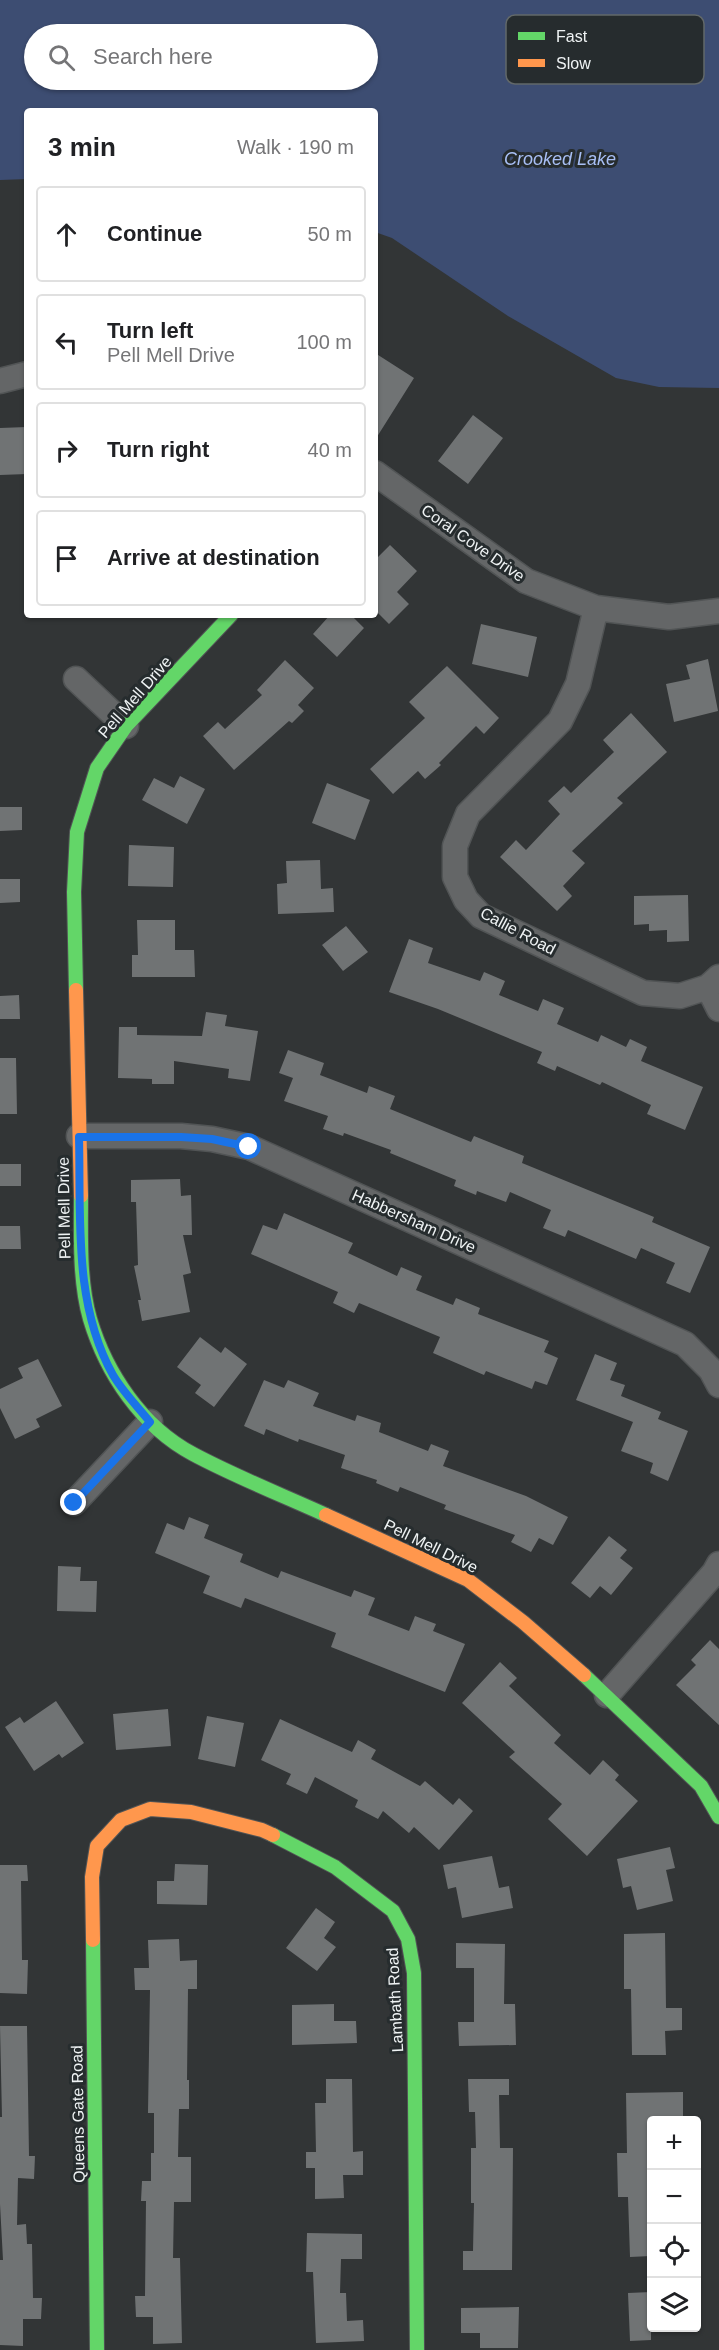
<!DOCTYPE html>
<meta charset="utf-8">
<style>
body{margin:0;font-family:Arial,sans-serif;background:#f6f6f6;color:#202124}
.controls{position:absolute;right:18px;bottom:18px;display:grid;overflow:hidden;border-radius:6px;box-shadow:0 2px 4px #0004}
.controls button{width:54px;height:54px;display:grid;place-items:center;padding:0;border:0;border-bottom:2px solid #e0e0e0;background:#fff;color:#202124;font:30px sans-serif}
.stop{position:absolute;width:18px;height:18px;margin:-14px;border:4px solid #1a73e8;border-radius:50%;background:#fff}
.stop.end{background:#1a73e8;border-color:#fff;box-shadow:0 2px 6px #0008}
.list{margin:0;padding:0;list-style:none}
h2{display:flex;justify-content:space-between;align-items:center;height:78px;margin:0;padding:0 24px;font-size:26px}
h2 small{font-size:20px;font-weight:400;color:#757577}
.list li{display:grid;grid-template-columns:39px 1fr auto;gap:18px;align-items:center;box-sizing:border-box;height:96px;margin:0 12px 12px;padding:0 12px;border:2px solid #e0e0e0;border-radius:6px}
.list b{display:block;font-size:22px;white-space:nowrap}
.list p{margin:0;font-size:20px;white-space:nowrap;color:#757577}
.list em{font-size:20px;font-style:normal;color:#757577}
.icon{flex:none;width:33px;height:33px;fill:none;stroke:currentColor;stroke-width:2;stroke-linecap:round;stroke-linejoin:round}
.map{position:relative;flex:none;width:719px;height:2350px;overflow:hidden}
.search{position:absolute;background:#fff;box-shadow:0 2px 4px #0004;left:24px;top:24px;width:354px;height:66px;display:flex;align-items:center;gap:15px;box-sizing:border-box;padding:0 21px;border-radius:33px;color:#757577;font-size:22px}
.panel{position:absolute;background:#fff;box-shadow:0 2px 4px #0004;left:24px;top:108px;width:354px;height:510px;border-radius:6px}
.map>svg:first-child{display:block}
.water{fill:#3d4d72;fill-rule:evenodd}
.building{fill:#707374}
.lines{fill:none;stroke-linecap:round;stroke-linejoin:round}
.street-casing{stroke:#515455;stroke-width:27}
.fast-casing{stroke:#515455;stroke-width:16}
.slow-casing{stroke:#515455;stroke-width:16}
.street{stroke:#646667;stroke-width:24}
.fast{stroke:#63d668;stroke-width:14}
.slow{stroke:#ff974d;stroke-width:14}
.route{stroke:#1a73e8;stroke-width:8}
.labels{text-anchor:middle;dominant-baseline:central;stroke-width:6;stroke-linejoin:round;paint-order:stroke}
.street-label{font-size:16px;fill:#eff3f4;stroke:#262c2e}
.water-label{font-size:18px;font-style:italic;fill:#a8bff5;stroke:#262c2e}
.key{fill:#262c2e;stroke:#626869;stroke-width:1.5}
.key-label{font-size:16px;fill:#eff3f4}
</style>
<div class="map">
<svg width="719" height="2350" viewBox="0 0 719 2350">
<rect width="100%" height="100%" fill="#323536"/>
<!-- water -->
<path class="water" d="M0 0H719V388L659 387 616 378 508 316 392 238 375 232V111H27V179L0 180ZM34 34H368V80H34Z"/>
<!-- building -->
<path class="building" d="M375 353 414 378 375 440Z
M473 415 503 438 468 484 438 461Z
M27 427V474L0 475V428Z
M390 545 417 571 397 592 409 604 389 624 375 610V560Z
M330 615H351L364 628 337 657 313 634Z
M481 624 537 637 528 677 472 664Z
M708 659 718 711 674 722 666 684 690 679 686 665Z
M285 660 314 688 298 705 304 711 292 723 289 721 234 770 203 736 218 722 225 729 262 695 257 690Z
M447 666 499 718 484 734 476 726 439 763 441 765 425 779 418 771 393 794 370 769 425 718 409 702Z
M631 713 667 752 617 798 623 803 572 851 585 863 563 886 572 896 557 911 500 857 516 840 526 850 560 814 548 801 564 786 571 793 614 752 603 740Z
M180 776 205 789 187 824 142 800 154 778 174 788Z
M327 783 370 800 355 840 312 823Z
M0 807H22V830L0 831Z
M129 845 174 847 173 887 128 886Z
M320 860 321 889 333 888 334 912 278 914 277 884 287 883 286 861Z
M0 879H20V902L0 903Z
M688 895 689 941 667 942V930L649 931V924L634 925V896Z
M137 920H175V950H194L195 977H132V955H138Z
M346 926 368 952 343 971 322 945Z
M409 939 433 948 428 963 480 981 484 972 505 981 499 995 538 1011 543 999 564 1008 557 1024 598 1042 601 1035 626 1047 630 1039 647 1047 641 1061 703 1087 685 1130 647 1114 651 1105 602 1082 600 1085 557 1066 555 1071 537 1063 542 1052 438 1009 389 992Z
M19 995 20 1019H0V996Z
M206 1012 227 1015 225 1026 258 1031 250 1081 228 1078 229 1069 174 1061V1084H152V1079L118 1078 119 1027H137V1035L202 1036Z
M288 1050 324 1063 320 1075 367 1093 369 1086 395 1096 390 1109 471 1142 474 1136 524 1156 522 1163 654 1217 652 1222 710 1247 690 1293 666 1283 675 1263 641 1248 636 1259 568 1230 565 1237 543 1228 551 1210 510 1192 506 1202 477 1191 476 1195 454 1186 456 1180 390 1153 391 1150 344 1133 343 1136 323 1129 328 1116 284 1101 293 1078 279 1073Z
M0 1058H16L17 1114H0Z
M0 1164H21V1186H0Z
M180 1179 181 1196 191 1195 192 1235H183L191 1273 183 1275 190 1312 142 1321 138 1300H141L134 1266 138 1265 136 1202H131V1180Z
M284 1213 353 1243 348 1253 397 1276 401 1267 422 1276 416 1290 453 1305 456 1298 480 1308 478 1314 549 1341 544 1352 558 1358 547 1385 535 1381 532 1389 486 1371 484 1375 433 1353 440 1337 359 1303 354 1313 333 1303 338 1292 251 1254 263 1225 277 1230Z
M0 1226H20L21 1249H0Z
M200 1337 221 1353 225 1347 247 1364 214 1407 195 1393 201 1385 177 1367Z
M595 1354 617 1363 610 1380 625 1385 621 1396 661 1412 658 1419 688 1431 668 1481 650 1473 653 1463 621 1451 633 1422 576 1400Z
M38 1359 62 1406 36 1419 40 1427 15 1439 0 1408V1389L23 1378 18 1368Z
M264 1380 284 1388 288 1380 319 1393 313 1406 355 1421 357 1415 381 1423 379 1432 428 1451 431 1444 449 1451 443 1466 526 1496 568 1517 553 1545 539 1538 531 1552 511 1542 515 1535 444 1509 446 1505 400 1487 398 1492 376 1483 377 1480 341 1468 345 1455 299 1439 298 1442 266 1429 264 1435 244 1426Z
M189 1517 209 1525 204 1538 243 1554 240 1562 278 1578 281 1571 351 1597 354 1590 375 1598 368 1615 409 1631 415 1616 436 1624 433 1631 465 1644 445 1692 331 1647 336 1633 245 1598 241 1608 203 1593 210 1576 155 1553 167 1523 184 1530Z
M609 1536 627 1550 620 1558 633 1568 611 1595 600 1586 590 1598 571 1583Z
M58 1566 81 1567 80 1581H97L96 1612 57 1611Z
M710 1640 719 1649V1725L676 1685 696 1665 691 1660Z
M500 1662 517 1678 509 1686 561 1735 554 1743 590 1775 603 1760 619 1775 615 1780 638 1801 587 1856 548 1819 562 1804 509 1757 515 1752 462 1703Z
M56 1701 84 1743 62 1758 59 1754 34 1771 5 1727 20 1717 24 1723Z
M168 1709 171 1746 116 1750 113 1714Z
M207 1716 244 1723 235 1767 198 1759Z
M280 1719 352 1752 358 1740 376 1750 371 1759 420 1786 425 1781 453 1805 459 1798 473 1811 439 1850 414 1827 409 1833 383 1811 378 1819 355 1807 358 1800 315 1777 307 1794 286 1784 291 1774 261 1760Z
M670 1847 675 1868 666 1870 673 1901 637 1910 631 1886 623 1888 617 1859Z
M492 1856 499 1888 509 1886 513 1908 462 1918 456 1887 448 1889 443 1865Z
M175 1864 208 1865 207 1905 157 1904V1881H174Z
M0 1865H27L28 1881H21L22 1960H28L27 1994 0 1993Z
M316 1908 335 1922 324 1938 336 1947 317 1971 286 1948Z
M665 1933 666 2008H682V2030L665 2031 666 2055H632L631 1989H624V1934Z
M179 1939 180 1961 197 1960V1989H188L187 2080H189V2109H179L178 2157H191V2202H174L173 2258H180L182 2343 153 2344V2317H136L135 2296H145L146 2201H141L142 2181H151V2153H154V2113H148L150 1990H135L134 1968H149L148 1940Z
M456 1943 505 1944 504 2004H515L516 2045 459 2046 458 2022H474V1968H456Z
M334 2004V2021H356L357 2043 292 2045V2005Z
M0 2026H27L29 2156H35L34 2179 18 2178 17 2225 26 2224 27 2244H32L33 2298H42L41 2319H23V2346L0 2345V2260H3L0 2204V2117H2Z
M326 2079H352L353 2152 363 2151V2175H343L344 2198 315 2199V2168H306V2152H316L315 2103H326Z
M468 2079H509V2095H499L500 2148H513L512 2270H463V2251H473L474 2203H471V2148H476L475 2112H469Z
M683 2092V2117L651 2121V2256L630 2257 628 2197H618L617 2153H627L626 2093Z
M307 2233 362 2234V2259H341L340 2293H346L347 2321 363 2320 364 2341 316 2343 313 2272H306Z
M651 2292V2340L630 2341 628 2293Z
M519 2307 518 2348H480V2333H461V2308Z"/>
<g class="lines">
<!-- street casing -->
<g class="street-casing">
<path id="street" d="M0 381 27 374
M375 473 526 581 596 608 669 617 719 611
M596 608 578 684 560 721 468 814 455 846V877L466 900 481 916 643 993 680 996 708 987 719 977
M76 679 126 726
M708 987 719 1009
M79 1136H181L212 1139 249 1147 685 1344 711 1370 719 1385
M74 1503 150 1422
M607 1695 714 1573 719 1564"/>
</g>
<!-- fast casing -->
<g class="fast-casing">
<path id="fast" d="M76 990 74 892 77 832 97 768 126 726 231 615
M81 1196C81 1235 79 1281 90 1319 106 1373 142 1427 193 1454 236 1477 282 1495 326 1515
M584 1675 701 1786 719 1817
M273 1835 335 1867 393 1911 408 1939 414 1973 417 2350
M93 1940 97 2350"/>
</g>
<!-- slow casing -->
<g class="slow-casing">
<path id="slow" d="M76 990 81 1196
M326 1515 468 1580 523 1622 584 1675
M93 1940 92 1877 97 1846 121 1820 150 1809 191 1812 262 1830 273 1835"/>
</g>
<!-- street -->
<use href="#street" class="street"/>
<!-- fast -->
<use href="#fast" class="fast"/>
<!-- slow -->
<use href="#slow" class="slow"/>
</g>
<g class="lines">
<!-- route -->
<path class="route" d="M74 1503 150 1422C138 1407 123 1392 113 1375 73 1304 81 1216 79 1137H181L212 1139 249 1147"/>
</g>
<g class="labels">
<!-- street labels -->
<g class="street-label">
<text transform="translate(473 543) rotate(35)">Coral Cove Drive</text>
<text transform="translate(135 697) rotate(-49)">Pell Mell Drive</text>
<text transform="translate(518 931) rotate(28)">Callie Road</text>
<text transform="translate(64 1208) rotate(-91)">Pell Mell Drive</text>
<text transform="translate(414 1221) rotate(24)">Habbersham Drive</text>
<text transform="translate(431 1546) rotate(26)">Pell Mell Drive</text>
<text transform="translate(395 2000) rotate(-93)">Lambath Road</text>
<text transform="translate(78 2114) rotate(-91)">Queens Gate Road</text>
</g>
<!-- water labels -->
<g class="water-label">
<text x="560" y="159">Crooked Lake</text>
</g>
</g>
<!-- legend -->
<rect x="506" y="15" width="198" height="69" rx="9" class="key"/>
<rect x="518" y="32" width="27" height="8" fill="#63d668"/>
<rect x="518" y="59" width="27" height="8" fill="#ff974d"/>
<g class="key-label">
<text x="556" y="42">Fast</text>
<text x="556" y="69">Slow</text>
</g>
</svg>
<div class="controls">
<button>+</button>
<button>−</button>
<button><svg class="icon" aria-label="locate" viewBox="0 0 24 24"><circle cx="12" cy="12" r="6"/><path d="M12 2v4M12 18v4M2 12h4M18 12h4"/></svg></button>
<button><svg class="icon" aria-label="layers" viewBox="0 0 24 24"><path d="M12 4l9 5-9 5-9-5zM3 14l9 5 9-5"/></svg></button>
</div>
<div class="stop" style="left:249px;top:1147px"></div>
<div class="stop end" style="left:74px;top:1503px"></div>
<div class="search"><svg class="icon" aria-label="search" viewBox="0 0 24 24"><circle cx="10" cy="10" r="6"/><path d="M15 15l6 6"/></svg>Search here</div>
<section class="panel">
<h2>3 min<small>Walk · 190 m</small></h2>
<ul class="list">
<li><svg class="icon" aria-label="ahead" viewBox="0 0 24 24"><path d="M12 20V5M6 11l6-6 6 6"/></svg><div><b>Continue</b></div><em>50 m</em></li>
<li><svg class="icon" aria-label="left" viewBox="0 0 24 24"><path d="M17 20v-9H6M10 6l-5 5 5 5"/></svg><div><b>Turn left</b><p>Pell Mell Drive</p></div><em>100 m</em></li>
<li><svg class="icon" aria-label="right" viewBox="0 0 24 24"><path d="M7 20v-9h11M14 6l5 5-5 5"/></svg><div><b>Turn right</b></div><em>40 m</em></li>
<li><svg class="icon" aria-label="arrive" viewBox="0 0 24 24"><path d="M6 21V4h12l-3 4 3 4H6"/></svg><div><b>Arrive at destination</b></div></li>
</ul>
</section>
</div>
